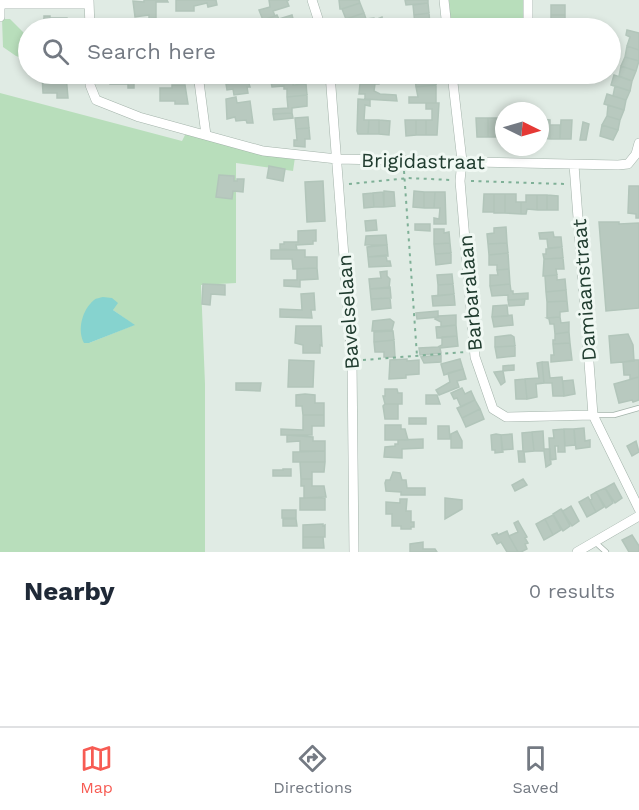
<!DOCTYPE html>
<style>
body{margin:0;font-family:"Work Sans",sans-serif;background:#f6f6f7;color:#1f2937}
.compass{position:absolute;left:495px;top:102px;width:54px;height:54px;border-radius:50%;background:#fff;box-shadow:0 3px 9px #0003;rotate:95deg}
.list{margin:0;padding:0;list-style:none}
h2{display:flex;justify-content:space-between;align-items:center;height:78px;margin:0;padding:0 24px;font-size:26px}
h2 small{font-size:20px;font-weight:400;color:#747a83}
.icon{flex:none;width:33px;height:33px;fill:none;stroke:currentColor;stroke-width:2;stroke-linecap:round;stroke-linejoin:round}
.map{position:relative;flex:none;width:639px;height:552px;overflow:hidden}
.search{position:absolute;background:#fff;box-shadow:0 3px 9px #0003;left:18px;right:18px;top:18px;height:66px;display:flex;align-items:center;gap:15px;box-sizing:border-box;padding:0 21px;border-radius:33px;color:#747a83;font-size:22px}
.sheet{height:174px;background:#fff}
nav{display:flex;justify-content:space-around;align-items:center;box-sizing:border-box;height:84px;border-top:2px solid #e0e1e3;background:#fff;font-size:16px;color:#747a83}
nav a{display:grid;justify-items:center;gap:3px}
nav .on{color:#f75b53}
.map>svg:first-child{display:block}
.green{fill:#b8debb;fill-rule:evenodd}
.water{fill:#86d3cf}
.building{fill:#b8c9bf;stroke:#b2c5ba;stroke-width:1.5}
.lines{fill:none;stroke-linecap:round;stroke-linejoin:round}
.service-casing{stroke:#a3b3aa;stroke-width:6}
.minor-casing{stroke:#a3b3aa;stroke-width:10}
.path{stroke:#7fb097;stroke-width:2;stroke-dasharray:3 4.5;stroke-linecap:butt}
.service{stroke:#fff;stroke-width:4.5}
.minor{stroke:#fff;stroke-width:9}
.labels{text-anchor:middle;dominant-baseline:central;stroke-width:6;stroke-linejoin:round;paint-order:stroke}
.street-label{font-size:20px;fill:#203c2f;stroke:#f0f8f3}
</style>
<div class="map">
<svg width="639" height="552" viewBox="0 0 639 552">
<rect width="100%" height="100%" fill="#e0ebe4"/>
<!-- green -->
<path class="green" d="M449 0H525L526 27 451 28Z
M2 19H10L28 37V60L16 56 3 47Z
M0 93 182 141 186 133 295 157 293 171 236 163V283L201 285 205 384V552H0ZM118 303 113 310 134 325 89 343Z"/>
<!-- water -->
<path class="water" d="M103 297 112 298 118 303 113 310 135 325 89 343H84C77 330 82 310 94 300 96 298 100 298 103 297Z"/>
<!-- building -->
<path class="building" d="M144 0H167L168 2H156V18L149 19V15L135 17 133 1 144 2Z
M176 0H216L217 5 208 7 207 3 194 6V11H176Z
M269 0H289L287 1 289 6 273 11 275 16 263 20 259 10 270 7Z
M339 0H359L360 3 342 9H340Z
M405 0H428V3L406 5Z
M360 3 364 13 346 19 342 9Z
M428 3 429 13 414 15 413 5Z
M551 5H565V15H551Z
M364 13 366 19 374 18 375 20 382 17 383 23 367 28H360L359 25 349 28 345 21 346 19Z
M429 13 430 24 415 25 414 15Z
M277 15 279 19 292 15 295 26 287 28H273L270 18Z
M551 15H565V25H551Z
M44 16H50V18H67L68 28H44Z
M627 30 639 33V50L627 46 630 37 626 35Z
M627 46 639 50V61L625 57Z
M625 57 639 61 636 71 621 66Z
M621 66 636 71 632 81 619 76Z
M42 74H70L66 75 68 98H57V93H43Z
M117 74H134V88H128V84H110V76H117Z
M230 74H246L250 87H247L248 93 234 95 233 89 227 90 226 84 231 83Z
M284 74H305L292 75 293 80 279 81V76H284Z
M360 74H380L379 84H360Z
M435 75 436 85 416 87 415 77Z
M614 75 632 81 630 91 611 85Z
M293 80V85L306 84 307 95 287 97V89H284V86L272 87 271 82Z
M360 84H375L374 91 380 94 396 95 397 101 365 99V94H359Z
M172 85H185L188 104H175V101H160V88H172Z
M436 85V103H409V97H418L416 87Z
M615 86 630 91 626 100 613 96Z
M607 94 626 100 624 110 604 104Z
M307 95V106L292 108V113L273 114V109L288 108 287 97Z
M236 97 237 103 250 101 253 123H247L246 120 236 121 235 117 227 119 226 99Z
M358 99 370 100V106L365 105 364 120H369L368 134H358L357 131Z
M426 103H439L437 135H426V120H432V109H426Z
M608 105 624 110 620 120 607 116Z
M292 113 293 118 274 120 273 114Z
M607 116 620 120 618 130 602 125Z
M308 117 309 128 296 129 295 118Z
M476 118H488V137H477Z
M488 118H499L498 137H488Z
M540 119 550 120V139L540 138Z
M369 120H379V134H368Z
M379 120 390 121 389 135 379 134Z
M405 120H416V135L406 136Z
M416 120H426V135H416Z
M561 120H572L571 139H560Z
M583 122 589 124 586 140H580Z
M550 125H560V139H550Z
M602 125 618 130 613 140 600 136Z
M309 128 310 139H305V147L294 146V140H297L296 129Z
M269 166 285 169 283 181 267 178Z
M219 175 234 176V181H237V179H244L243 192 233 191 232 199 216 197Z
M323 181 325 221 307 222 305 182Z
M629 186H639V218H636V214L628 213Z
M384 191 394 192 395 206 384 207Z
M414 191 424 192V208L413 207Z
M383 192 384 207H374L373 193Z
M424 192H435L434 208H424Z
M435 192H445L446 224H434V218L439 219 440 208H434Z
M373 193 374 207 364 208 363 194Z
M484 194H494V212H483Z
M494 194H505V213H494Z
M505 194H516V202H521V214L505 213Z
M526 195H537V210L527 209 526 214H521V202H526Z
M537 195H547V210H537Z
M547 195 558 196V210H547Z
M376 220 377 230 366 231 365 221Z
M599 222H619V224L639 223V308L606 311Z
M415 224H430V231L415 230Z
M506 227 507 243 488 244 487 234 494 233V228Z
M434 229H444V233L449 232 450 243 434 244Z
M316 230V241H313V244L296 245 297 250 280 249V244H284V242H298V231Z
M553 232 554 237H561L562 247 548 248 547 239H540L539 233Z
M386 235 387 245H365L366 236Z
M450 243 451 253 435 254 434 244Z
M507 243 508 253 489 255 488 244Z
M387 245 388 256 368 257 367 247Z
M562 247 563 258 544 259 543 254H546V249Z
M271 250H305V257H317V268L293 269 292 259H271Z
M451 253V263L436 265 435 254Z
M508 253 509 269 497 270V265H489V255Z
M386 255 387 261H390L391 266 369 267 368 257Z
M563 258 564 269H556L557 275 543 276 544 259Z
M317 268 318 279 300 280V287L284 286V280H297V269Z
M509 269 510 284 490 286V275H498L497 270Z
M387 271V276L390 279 389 288 370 289 369 279 381 278 380 272Z
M452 274 453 284 438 285 437 275Z
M557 275V280L565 279 566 290 546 292 545 276Z
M203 284 225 285V295L211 294 210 305 202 304Z
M453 284 454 294 438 296V285Z
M510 284 511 291H513V294L528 293V299L508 300V295L492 296 490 286Z
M390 287 391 298 371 299 370 289Z
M566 290 567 301 547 302 546 292Z
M314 293 315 310H311L312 318 280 317V309L302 310 301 294Z
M454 294 455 305 433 306 432 296Z
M390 298 391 308 372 310 371 299Z
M525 299 524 305 509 306 508 300Z
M567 301 568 311 560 312V317L547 318V302Z
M507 305 508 316 492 317 493 306Z
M438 311V317L417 319 416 313Z
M456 315V325L441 327V322L435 319 438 316Z
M512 315 513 325 494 327 492 317Z
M560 317 561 323 569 322V332L555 334 554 324H550L549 319 547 318Z
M390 319 394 322 392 330 372 331 373 321Z
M456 325 457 336 437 338 436 327Z
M296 326H321L322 346 320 345V353H303V345L295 343Z
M393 331 394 340 374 342V332Z
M569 332 570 343 553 344V340H555V334Z
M628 334 633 345 634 361 611 363 609 336Z
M511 335 514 337 515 346 495 347V337Z
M457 336 458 346 440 348 441 353 420 355 419 348 438 347 442 345V337Z
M394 340 395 357H384V352H375L374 342Z
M570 343 572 360 551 362V355H554L553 344Z
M515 346V356L497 358 495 347Z
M441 355V362L424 363 421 357Z
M407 359V361L419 360V374L406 375V378L389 379 390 360Z
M460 359 463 369 444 375 441 364Z
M289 360 314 361 313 387H288Z
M634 360H639V377L630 379V375H624L623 362Z
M542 362H548L550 378 562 377 564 396H553L552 383H544Z
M542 362 544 383 536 384 537 397 527 399 525 379 539 378 537 363Z
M514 365V370L503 371 505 382 501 385 494 372 503 371V366Z
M463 369 466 379 457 381 459 387 439 395 436 390 450 382 448 373Z
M639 377V400L633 402 632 400 619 403 614 384Z
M525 379 527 399H516L515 380Z
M573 380 575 394 564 396 563 381Z
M236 383H261L260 391 236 390Z
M462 388 465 394 471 391 475 400 461 407 457 398 454 399 451 393Z
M385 389H397L398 393H402V404H385L383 396H385Z
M305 394 315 395V403H324V415H303L302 406H296V395Z
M426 395H437L440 404H426Z
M475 400 480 409 462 418 457 408Z
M385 404H398V419H385L383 406Z
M480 409 484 419 466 427 462 418Z
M303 415H324V426H312V435H281V429L303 430Z
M409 418H426V424H409Z
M385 425H401V429H405L408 440H385Z
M438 426H449L450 439H438Z
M584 428 585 441 590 440V447L576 449 574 429Z
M564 429 565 452H558V446H555L556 459 550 460 549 438H554L553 430Z
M564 429H574L575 445 565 446Z
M457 431 462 441V448H451V434Z
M543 431 544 449H550L551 464 546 467 544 451H534L532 432Z
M532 432 534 451 524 452 525 462H519L518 451H523L522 433Z
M496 434 501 435 503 452 495 453V450H492L491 435Z
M512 434 513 449 502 450 501 435Z
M287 435 313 437V441H325V451H300V441L287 442Z
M423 439V448L402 449V458L384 457 385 447 395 446V444H398V440Z
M636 441 639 452 632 456 627 446Z
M293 452 325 451V462H293Z
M300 462H325L324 472H312V479H301Z
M283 469H291V476H273V470H283Z
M393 472 400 473 402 480H406L407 488H425V495H401V492L386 491 385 483 386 480H390Z
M301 479H312V486H324L326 497 304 498V486H301Z
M523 479 527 485 515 491 512 485Z
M614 483 622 498 615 503 605 488Z
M605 488 613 503 606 508 596 492Z
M596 492 604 507 596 512 588 497 590 500 592 499 591 495Z
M588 497 596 512 587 517 579 502Z
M300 498H325V510H300Z
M445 498 462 500V509L445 519Z
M400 499H407L406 511H411V522H414V527H411V529H401V526H392V514H386V502L400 503Z
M571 506 579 521 572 526 561 509 563 511Z
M561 509 570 526 563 531 553 514Z
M282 510H296V518H282Z
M553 515 561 530 553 535 545 519Z
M283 519H296L297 526H283Z
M545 519 553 535 544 540 536 524Z
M518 521 527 537 525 538 528 543 525 544 527 549 521 552H518L509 536 518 532 514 523Z
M323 524V526L325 525V537H303V525Z
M507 531 509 536 518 552H507L501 542 497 544 492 535 497 533 498 535Z
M632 535 639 546V552H629L622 540Z
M303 537H325H323L324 548H303Z
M423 542V549H435L437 552H410V544Z"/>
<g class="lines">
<!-- service casing -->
<g class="service-casing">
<path id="service" d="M593 415H614L639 408
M595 542 606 552"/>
</g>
<!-- minor casing -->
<g class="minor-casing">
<path id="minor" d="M89 0 90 28
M312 0 321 28
M444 0 447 28
M0 4H89
M0 17V0
M170 25 191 26 192 28
M528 28V0
M90 74V85L96 100 139 117 263 151 337 159 618 165 628 164 636 154 639 143
M198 74 206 135
M330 74 352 361 354 552
M452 74 462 161 460 181 475 357 493 409 506 417 593 415
M574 165 593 415 639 509
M577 552 639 516"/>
</g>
<!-- path -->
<path class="path" d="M404 171 417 356
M471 181 565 184
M349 184 408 178 451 180
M363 360 465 352"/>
<!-- service -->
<use href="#service" class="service"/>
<!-- minor -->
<use href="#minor" class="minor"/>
</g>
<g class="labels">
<!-- street labels -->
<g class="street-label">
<text transform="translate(423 161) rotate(1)">Brigidastraat</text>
<text transform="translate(584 290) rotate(-94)">Damiaanstraat</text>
<text transform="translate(470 293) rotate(-95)">Barbaralaan</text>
<text transform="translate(348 312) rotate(-94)">Bavelselaan</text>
</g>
</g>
</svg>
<svg class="compass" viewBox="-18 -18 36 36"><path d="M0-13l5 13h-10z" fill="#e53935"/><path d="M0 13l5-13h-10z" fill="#747a83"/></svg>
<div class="search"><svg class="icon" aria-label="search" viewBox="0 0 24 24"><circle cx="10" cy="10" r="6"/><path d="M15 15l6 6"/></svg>Search here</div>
</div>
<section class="sheet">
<h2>Nearby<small>0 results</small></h2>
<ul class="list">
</ul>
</section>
<nav>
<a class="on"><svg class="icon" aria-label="map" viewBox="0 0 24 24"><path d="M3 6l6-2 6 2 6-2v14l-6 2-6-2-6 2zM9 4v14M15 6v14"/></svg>Map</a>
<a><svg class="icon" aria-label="directions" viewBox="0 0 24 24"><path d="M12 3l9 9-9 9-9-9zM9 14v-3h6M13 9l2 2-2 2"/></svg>Directions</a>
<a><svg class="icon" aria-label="saved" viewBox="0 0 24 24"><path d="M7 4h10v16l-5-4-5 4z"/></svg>Saved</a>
</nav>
